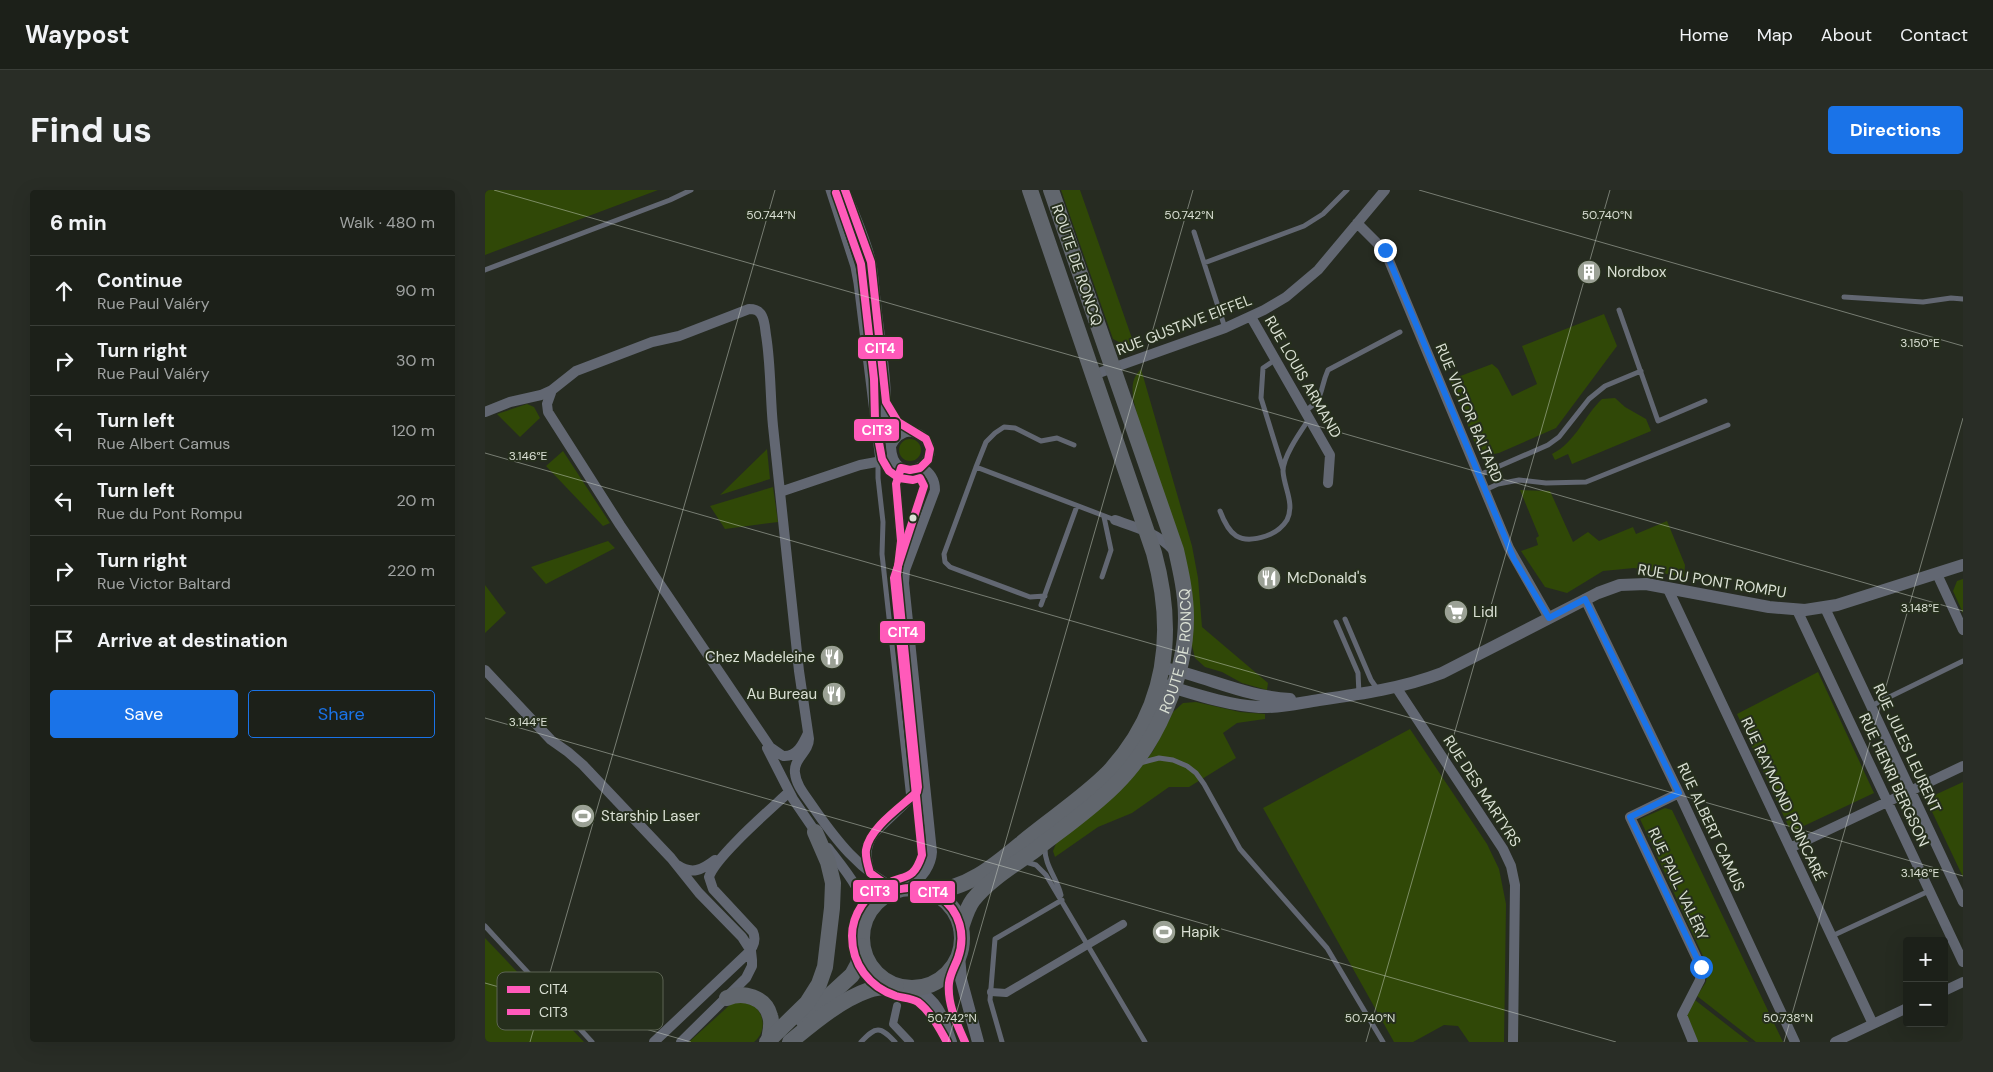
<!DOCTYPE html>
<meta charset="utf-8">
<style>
body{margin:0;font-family:"DM Sans",sans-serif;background:#292d26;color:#f1f3f6}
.controls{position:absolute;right:15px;bottom:15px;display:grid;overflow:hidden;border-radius:5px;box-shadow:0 5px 20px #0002}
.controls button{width:45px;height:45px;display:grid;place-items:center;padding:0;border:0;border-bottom:1px solid #3a3e38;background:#1c2019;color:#f1f3f6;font:25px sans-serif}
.stop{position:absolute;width:15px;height:15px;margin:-11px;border:4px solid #1a73e8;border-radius:50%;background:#fff}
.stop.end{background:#1a73e8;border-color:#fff;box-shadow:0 1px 5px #0008}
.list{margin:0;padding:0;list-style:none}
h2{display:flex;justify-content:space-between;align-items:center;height:65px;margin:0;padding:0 20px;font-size:21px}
h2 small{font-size:16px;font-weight:400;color:#a0a3a2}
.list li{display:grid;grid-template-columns:32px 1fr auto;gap:15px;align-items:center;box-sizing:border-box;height:70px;padding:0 20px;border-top:1px solid #3a3e38}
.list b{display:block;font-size:19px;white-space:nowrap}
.list p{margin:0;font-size:16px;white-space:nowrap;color:#a0a3a2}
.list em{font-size:16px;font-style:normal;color:#a0a3a2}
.actions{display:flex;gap:10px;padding:15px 20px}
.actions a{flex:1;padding:11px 0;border:1px solid #1a73e8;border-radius:5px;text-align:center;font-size:18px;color:#1a73e8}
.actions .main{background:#1a73e8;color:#fff}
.icon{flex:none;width:28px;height:28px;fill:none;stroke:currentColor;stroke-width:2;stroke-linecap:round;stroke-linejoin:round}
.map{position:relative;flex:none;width:1478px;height:852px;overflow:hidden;border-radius:5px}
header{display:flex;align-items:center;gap:30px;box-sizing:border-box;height:70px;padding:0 25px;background:#1c2019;border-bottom:1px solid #3a3e38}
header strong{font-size:24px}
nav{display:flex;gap:28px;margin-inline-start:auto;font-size:18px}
.intro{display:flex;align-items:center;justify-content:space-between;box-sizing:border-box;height:120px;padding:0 30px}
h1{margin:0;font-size:35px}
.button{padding:12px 22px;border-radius:5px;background:#1a73e8;color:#fff;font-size:18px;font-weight:700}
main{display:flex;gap:30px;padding:0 30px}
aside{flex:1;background:#1c2019;border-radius:5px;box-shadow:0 5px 20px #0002}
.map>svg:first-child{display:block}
.green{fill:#304807}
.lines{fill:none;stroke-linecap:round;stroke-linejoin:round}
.service{stroke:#626772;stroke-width:5}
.pedestrian{stroke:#626772;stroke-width:8}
.minor{stroke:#626772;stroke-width:10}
.tertiary{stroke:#626772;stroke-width:12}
.primary{stroke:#61666d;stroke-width:16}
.bus-1-casing{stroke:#262f1d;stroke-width:11}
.bus-2-casing{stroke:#262f1d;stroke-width:11}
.bus-1{stroke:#ff5aba;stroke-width:8}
.bus-2{stroke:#ff5aba;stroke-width:8}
.route{stroke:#1a73e8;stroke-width:6}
.ticks{fill:none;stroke:#dae0d4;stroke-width:1;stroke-opacity:0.45}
.bus-dot{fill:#dae0d4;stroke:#262f1d;stroke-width:2}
.labels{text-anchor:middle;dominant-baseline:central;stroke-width:4;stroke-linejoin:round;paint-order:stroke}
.street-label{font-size:15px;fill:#dae0d4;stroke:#262f1d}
.poi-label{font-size:15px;fill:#dae0d4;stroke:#262f1d;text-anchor:start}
.key{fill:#262f1d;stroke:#5c6454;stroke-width:1}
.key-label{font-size:14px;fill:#dae0d4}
.ticks-label{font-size:12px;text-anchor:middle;fill:#dae0d4;stroke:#262f1d;stroke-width:4;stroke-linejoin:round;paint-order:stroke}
.line-badge{stroke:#262f1d;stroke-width:2}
.badge-label{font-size:14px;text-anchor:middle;font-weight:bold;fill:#fff}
</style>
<header>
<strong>Waypost</strong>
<nav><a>Home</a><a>Map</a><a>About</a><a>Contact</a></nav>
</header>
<div class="intro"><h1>Find us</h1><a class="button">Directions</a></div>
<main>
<aside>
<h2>6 min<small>Walk · 480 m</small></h2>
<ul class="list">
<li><svg class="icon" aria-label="ahead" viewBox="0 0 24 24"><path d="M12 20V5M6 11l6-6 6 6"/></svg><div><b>Continue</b><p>Rue Paul Valéry</p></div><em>90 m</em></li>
<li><svg class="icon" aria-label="right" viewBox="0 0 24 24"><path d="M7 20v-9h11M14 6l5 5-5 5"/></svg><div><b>Turn right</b><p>Rue Paul Valéry</p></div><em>30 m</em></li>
<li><svg class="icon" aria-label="left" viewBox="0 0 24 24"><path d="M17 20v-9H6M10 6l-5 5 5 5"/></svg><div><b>Turn left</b><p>Rue Albert Camus</p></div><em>120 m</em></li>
<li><svg class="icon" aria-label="left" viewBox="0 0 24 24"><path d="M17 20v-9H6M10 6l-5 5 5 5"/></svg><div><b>Turn left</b><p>Rue du Pont Rompu</p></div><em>20 m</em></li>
<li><svg class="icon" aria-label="right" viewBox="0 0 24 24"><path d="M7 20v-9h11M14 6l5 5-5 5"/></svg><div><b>Turn right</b><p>Rue Victor Baltard</p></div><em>220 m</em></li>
<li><svg class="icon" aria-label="arrive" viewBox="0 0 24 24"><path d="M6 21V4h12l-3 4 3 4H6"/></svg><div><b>Arrive at destination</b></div></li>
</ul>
<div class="actions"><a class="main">Save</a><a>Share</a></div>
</aside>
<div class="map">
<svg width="1478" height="852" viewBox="0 0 1478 852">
<rect width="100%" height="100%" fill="#262b21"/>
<!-- green -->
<path class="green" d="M0 0H173L0 65Z
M576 0H595L649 154 640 155 628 149Z
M1119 124 1132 156 1071 238 1014 263 1004 265 994 258 989 251 965 190 1007 174 1013 179 1027 206 1052 194 1037 156Z
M656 179 707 356 713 388 717 437 783 493 782 500 757 493 737 482 720 477 710 468 648 208C647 196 647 188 656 179Z
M1130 208 1140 217 1161 229 1166 241 1087 274 1083 264 1070 270 1067 264C1091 252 1099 226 1117 209Z
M42 214 49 217 55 228 35 247 12 224Z
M414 260a11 11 0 1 1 22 0a11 11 0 1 1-22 0Z
M282 259 285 289 235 305Z
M78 261 125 333 118 336 61 276Z
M288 297 293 332 240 339 225 316Z
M1035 300 1065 301 1088 352 1103 342 1114 351 1148 337 1151 344 1182 331 1200 375 1199 387 1149 378 1118 381 1082 403 1060 397 1036 361 1053 355 1051 348 1054 346Z
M123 351 130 358 61 394 46 377Z
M1478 389V423L1468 401 1472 391Z
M0 395 21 423 0 443Z
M1333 482 1389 603 1306 642 1252 524Z
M711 512 755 522 780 524V529L752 533 738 543 751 568 704 597H684L647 623 613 637 570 667 568 661 572 651 646 589 668 561 688 522 698 513Z
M925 539 1002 654 1014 679 1021 714 1019 852H984L973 836 959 835 928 852H909L778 618Z
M1478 592V687L1441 609Z
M1180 618 1187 620 1298 852H1271L1212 806 1221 792 1223 777 1155 629Z
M0 748 99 852H0Z
M1210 810 1264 852H1213L1202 825Z
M248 812C254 812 262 812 267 815 281 823 281 843 269 852H204Z"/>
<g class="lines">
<!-- service -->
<path class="service" d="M343 0 368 77 371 93 393 271V288L398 332 397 364 424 609
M709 42 740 138
M719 73 819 36 838 24 862 0
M0 80 185 10 206 0
M1359 107 1438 112 1466 108 1478 109
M1134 120 1173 231 1220 211
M790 170 778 178 776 208 798 279
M820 221C840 208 834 200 843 180L915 142
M491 277 630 330
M994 285 1063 255 1074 247 1104 209 1120 196 1156 181
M1000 300 1013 294 1034 290 1061 293 1101 292 1243 235
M735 321C744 345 754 355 781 346 790 343 797 338 802 330 810 313 799 298 798 281 798 266 816 241 824 229
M617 387 626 360 619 327
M560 406 545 407 465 377 460 372 459 364 491 277 501 252 510 243 519 237 530 238 556 251 572 248 589 255
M556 415 592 316
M860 429 886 490 893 500
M851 432 873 483 874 504
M1386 516 1478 471
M655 573 674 568 688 570 702 576 711 583 719 594 755 659 842 758 898 852
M560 657C559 675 572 688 576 705
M541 672 551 675 561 685 660 852
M0 736 107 852
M1347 746 1444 701
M466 779C461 805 471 828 480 852
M376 852C391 836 395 836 410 852
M517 852 505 810 510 749 577 710"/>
<!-- pedestrian -->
<path class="pedestrian" d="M506 802 521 803 638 734
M412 816 408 834 425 852"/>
<!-- minor -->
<path class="minor" d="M360 0C368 22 381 49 386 72 389 85 389 100 391 113 394 146 401 179 401 212 401 219 400 225 401 231 401 240 406 249 406 257 408 299 459 275 441 250 437 244 431 243 425 241 413 236 405 224 401 212
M872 33 900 61 1024 358 1064 428
M766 127 845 265 843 293
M608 185 740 138 779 120 801 107 833 80 900 0
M0 222 25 212 56 205 67 200
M406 256C410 247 416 242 426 241
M295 302 375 275 408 269
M630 330C650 337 673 343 688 360
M1452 384 1478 440
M1182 397 1388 834
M413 402 412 385 416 351 411 294 416 278
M1100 409 1194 603 1310 852
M1340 418 1478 712
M1312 420 1478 772
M0 480 66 550 83 562 98 575 186 668 214 703 257 747 266 761 267 770V776L261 788 196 852
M911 497 1018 659 1026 676 1030 695 1028 852
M323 543C318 554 312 567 298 566L285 557 135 335 63 222 62 214 67 200 91 181 167 152 194 146 264 119C270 119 274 120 277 126 280 132 280 139 281 145 286 176 285 206 288 236L314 481 324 549C324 562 308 569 310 583 311 595 320 605 326 614 350 649 375 682 414 700
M282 558 308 609 334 647
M1194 603 1145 627 1216 777 1215 790 1197 825 1208 852
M343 658C359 679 380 702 381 729
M1305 658 1478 576
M192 675C207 685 217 680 230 670
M385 683C381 668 379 657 389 643L432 602 433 597V583
M423 698C436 689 446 678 447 662L419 393 420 380 450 300C450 289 445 282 436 277
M1459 801 1478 792
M169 852 261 765C267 759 272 751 268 742L228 699 224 687C230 667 287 618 304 602
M1350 852 1422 818"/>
<!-- tertiary -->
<path class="tertiary" d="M684 479C725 488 763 507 805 509
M680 495C710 504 742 515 774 517 794 518 814 513 834 510 876 504 918 498 957 483L1113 403 1135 395 1161 394 1284 417 1320 420 1352 415 1478 375
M474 766 476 789 493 852
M429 798C454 813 457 826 466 852"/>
<!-- primary -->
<g class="primary">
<circle cx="427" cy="748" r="50"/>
<path d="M445 701C484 700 515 671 543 648 570 626 599 607 623 583 682 520 691 443 669 363L545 0"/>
<path id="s1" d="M476 738C479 729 482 718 488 710 504 690 529 675 550 660 577 639 606 619 630 595 671 555 701 486 701 428 701 404 696 382 691 360L566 0"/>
<path d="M242 808C258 801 280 807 285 826 288 834 285 842 284 850"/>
<path d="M318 830 367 785 373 774 377 756"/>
<path d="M282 852 322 813 334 794 340 777 347 718 348 693 343 672 330 642"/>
<path d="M305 852C328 833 355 810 384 800 393 797 402 797 411 796"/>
</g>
<!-- bus-1 casing -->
<g class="bus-1-casing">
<path id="bus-1" d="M360 0 386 72 401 212 413 232 441 249 445 259 443 270 435 278 425 280 416 278
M416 278 411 294 416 351 412 385 433 597 432 602C417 616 384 638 381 660 380 667 383 676 385 683 393 689 402 696 411 699 415 700 419 698 423 698 434 697 446 700 455 707 475 721 481 745 473 768 470 776 465 784 464 793 462 814 472 834 480 852"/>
</g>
<!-- bus-2 casing -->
<g class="bus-2-casing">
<path id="bus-2" d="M351 3 376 74 389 189 390 231 397 269 404 281 414 288 428 290 435 288 439 296 409 388 437 665C428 692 420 684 401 694 382 703 367 724 367 746 367 774 384 797 411 806 418 808 426 808 433 812 446 822 454 838 462 852"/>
</g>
<!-- bus-1 -->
<use href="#bus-1" class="bus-1"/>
<!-- bus-2 -->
<use href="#bus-2" class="bus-2"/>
</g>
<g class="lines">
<!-- route -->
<path class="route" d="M900 60 1029 369 1064 428 1100 409 1194 603 1145 627 1216 777"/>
</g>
<!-- ticks -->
<path class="ticks" d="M9 0 1478 421M934 0 1478 156M0 263 1478 686M0 528 1131 852M0 793 206 852M45 852 290 0M463 852 708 0M881 852 1125 0M1299 852 1478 228"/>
<!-- icons -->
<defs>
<g id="building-disc" transform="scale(1.25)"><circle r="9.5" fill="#9ba195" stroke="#262f1d"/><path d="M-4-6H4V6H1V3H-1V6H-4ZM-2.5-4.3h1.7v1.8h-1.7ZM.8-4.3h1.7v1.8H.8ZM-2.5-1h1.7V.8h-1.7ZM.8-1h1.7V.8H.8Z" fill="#fff"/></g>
<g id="restaurant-disc" transform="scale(1.25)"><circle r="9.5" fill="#9ba195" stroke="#262f1d"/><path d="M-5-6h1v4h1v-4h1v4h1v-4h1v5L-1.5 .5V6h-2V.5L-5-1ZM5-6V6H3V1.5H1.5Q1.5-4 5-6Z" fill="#fff"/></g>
<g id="supermarket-disc" transform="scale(1.25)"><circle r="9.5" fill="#9ba195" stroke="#262f1d"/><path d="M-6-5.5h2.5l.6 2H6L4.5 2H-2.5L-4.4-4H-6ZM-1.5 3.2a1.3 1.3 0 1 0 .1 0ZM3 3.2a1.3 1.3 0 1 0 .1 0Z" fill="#fff"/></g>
<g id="stadium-disc" transform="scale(1.25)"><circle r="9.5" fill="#9ba195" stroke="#262f1d"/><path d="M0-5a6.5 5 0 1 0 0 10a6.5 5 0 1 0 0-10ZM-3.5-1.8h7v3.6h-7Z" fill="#fff"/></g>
</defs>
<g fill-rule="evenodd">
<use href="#building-disc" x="1104" y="82"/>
<use href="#restaurant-disc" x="784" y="388"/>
<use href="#supermarket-disc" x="971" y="422"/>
<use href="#restaurant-disc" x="347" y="467"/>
<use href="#restaurant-disc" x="349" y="504"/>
<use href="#stadium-disc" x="98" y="626"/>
<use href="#stadium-disc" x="679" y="742"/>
</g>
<!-- markers -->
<circle class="bus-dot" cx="428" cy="328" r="4.5"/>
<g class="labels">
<!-- street labels -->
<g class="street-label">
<text transform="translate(592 75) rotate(71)">ROUTE DE RONCQ</text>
<text transform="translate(699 135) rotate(-21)">RUE GUSTAVE EIFFEL</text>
<text transform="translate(818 187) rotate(60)">RUE LOUIS ARMAND</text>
<text transform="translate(984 223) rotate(67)">RUE VICTOR BALTARD</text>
<text transform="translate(1227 391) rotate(9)">RUE DU PONT ROMPU</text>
<text stroke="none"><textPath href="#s1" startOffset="365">ROUTE DE RONCQ</textPath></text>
<text transform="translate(1422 558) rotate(65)">RUE JULES LEURENT</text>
<text transform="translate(1409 590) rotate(65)">RUE HENRI BERGSON</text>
<text transform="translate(997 601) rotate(57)">RUE DES MARTYRS</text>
<text transform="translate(1298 609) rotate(65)">RUE RAYMOND POINCARÉ</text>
<text transform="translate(1226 637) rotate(65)">RUE ALBERT CAMUS</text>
<text transform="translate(1193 694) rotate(65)">RUE PAUL VALÉRY</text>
</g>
<!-- poi labels -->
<g class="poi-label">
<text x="1122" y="82">Nordbox</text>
<text x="802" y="388">McDonald's</text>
<text x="988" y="422">Lidl</text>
<text x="330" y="467" text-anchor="end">Chez Madeleine</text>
<text x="332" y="504" text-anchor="end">Au Bureau</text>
<text x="116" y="626">Starship Laser</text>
<text x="696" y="742">Hapik</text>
</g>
</g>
<!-- legend -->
<rect x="12" y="782" width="166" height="58" rx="8" class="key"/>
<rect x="22" y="796" width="23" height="7" fill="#ff5aba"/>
<rect x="22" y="819" width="23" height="6" fill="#ff5aba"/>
<g class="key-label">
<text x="54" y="804">CIT4</text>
<text x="54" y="827">CIT3</text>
</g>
<g class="ticks-label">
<text x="286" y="29">50.744°N</text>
<text x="704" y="29">50.742°N</text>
<text x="1122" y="29">50.740°N</text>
<text x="1435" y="157">3.150°E</text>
<text x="43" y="270">3.146°E</text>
<text x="1435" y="422">3.148°E</text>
<text x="43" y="536">3.144°E</text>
<text x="1435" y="687">3.146°E</text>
<text x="467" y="832">50.742°N</text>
<text x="885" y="832">50.740°N</text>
<text x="1303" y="832">50.738°N</text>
</g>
<g class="line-badge">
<rect x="372" y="146" width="47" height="24" rx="5" fill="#ff5aba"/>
<rect x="368" y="228" width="47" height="24" rx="5" fill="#ff5aba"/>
<rect x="394" y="430" width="47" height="24" rx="5" fill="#ff5aba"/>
<rect x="367" y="689" width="47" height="24" rx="5" fill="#ff5aba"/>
<rect x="424" y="690" width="47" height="24" rx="5" fill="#ff5aba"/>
</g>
<g class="badge-label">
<text x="395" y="163">CIT4</text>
<text x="392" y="245">CIT3</text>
<text x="418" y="447">CIT4</text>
<text x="390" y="706">CIT3</text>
<text x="448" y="707">CIT4</text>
</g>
</svg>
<div class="controls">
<button>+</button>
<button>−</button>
</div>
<div class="stop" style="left:1216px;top:777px"></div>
<div class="stop end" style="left:900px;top:60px"></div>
</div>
</main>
